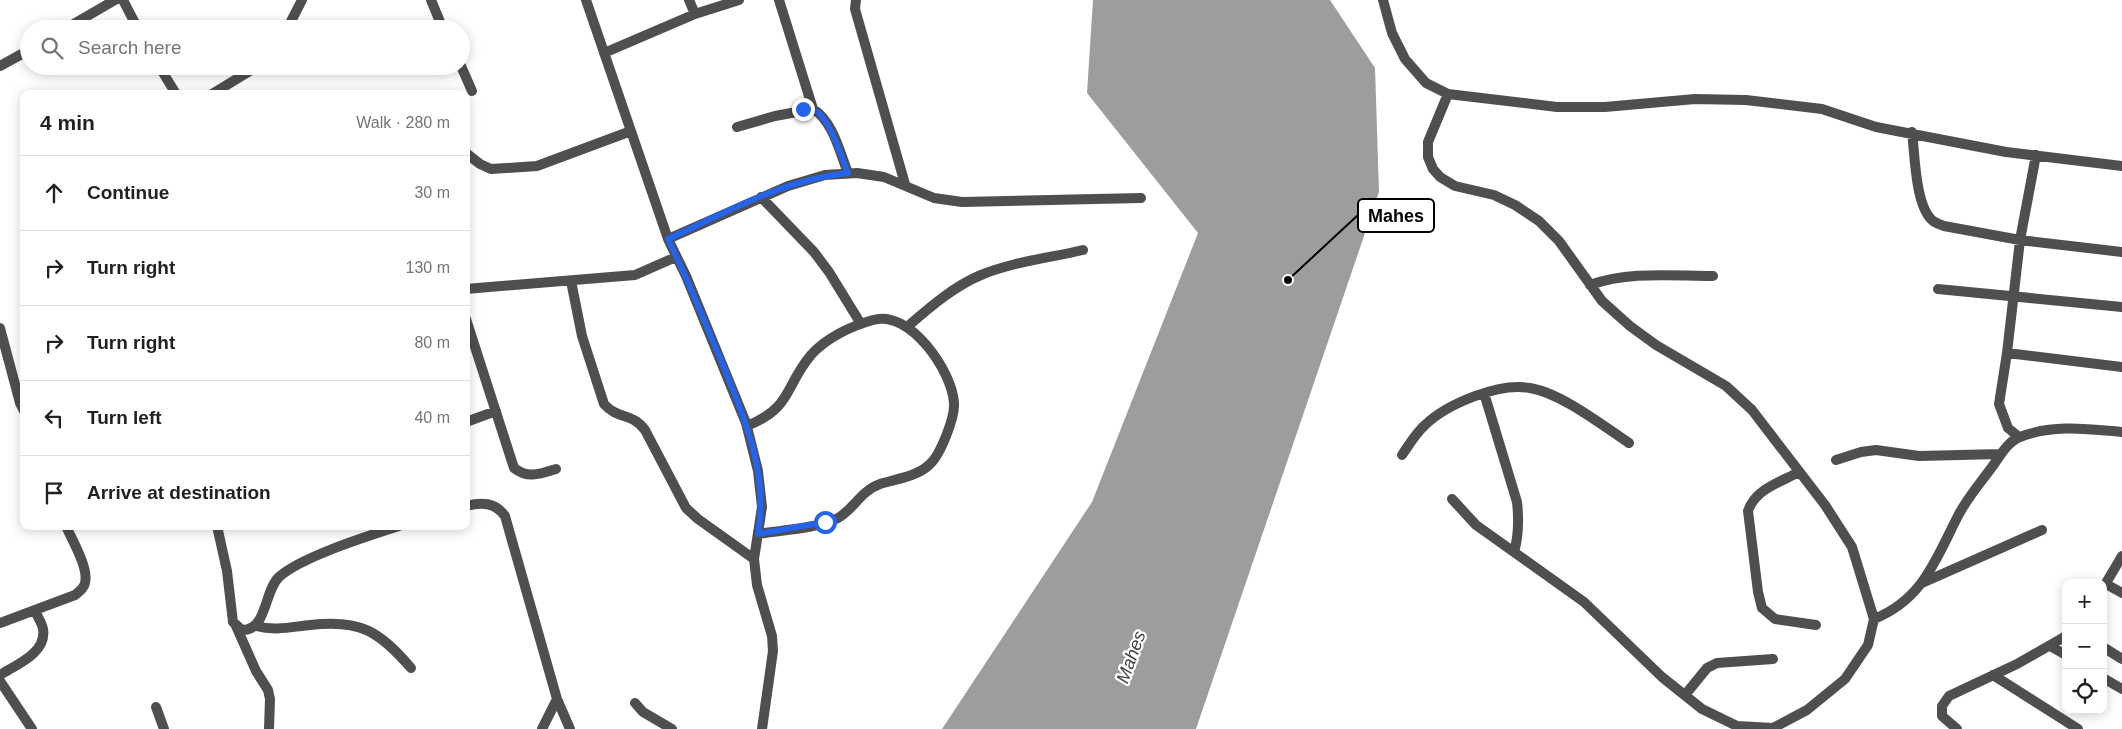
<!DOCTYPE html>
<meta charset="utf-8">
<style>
body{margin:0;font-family:Helvetica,sans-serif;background:#f6f6f6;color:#202124}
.controls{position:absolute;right:15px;bottom:15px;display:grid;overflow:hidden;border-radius:10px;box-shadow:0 2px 12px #0003}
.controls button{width:45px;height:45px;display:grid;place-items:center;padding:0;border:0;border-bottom:1px solid #e0e0e0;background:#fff;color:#202124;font:25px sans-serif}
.stop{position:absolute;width:15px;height:15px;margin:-11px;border:4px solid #2563eb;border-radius:50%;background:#fff}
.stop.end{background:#2563eb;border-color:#fff;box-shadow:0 1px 5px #0008}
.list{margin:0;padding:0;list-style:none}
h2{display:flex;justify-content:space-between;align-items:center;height:65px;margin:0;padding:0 20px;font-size:21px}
h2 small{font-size:16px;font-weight:400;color:#757577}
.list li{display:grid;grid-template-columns:32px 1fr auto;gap:15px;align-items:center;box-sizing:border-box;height:75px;padding:0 20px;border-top:1px solid #e0e0e0}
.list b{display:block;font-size:19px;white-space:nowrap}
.list em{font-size:16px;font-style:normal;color:#757577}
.icon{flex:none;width:28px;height:28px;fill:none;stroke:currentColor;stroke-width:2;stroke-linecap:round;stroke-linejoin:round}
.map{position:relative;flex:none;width:2122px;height:729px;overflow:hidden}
.search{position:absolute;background:#fff;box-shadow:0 2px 12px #0003;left:20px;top:20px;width:450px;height:55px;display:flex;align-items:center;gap:12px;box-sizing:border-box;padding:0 18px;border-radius:28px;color:#757577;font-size:19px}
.panel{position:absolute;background:#fff;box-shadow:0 2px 12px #0003;left:20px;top:90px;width:450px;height:440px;border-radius:10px}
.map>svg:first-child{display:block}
.water{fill:#9d9d9d}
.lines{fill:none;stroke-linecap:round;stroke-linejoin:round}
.minor{stroke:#4f4f4f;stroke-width:10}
.route{stroke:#2563eb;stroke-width:6}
.labels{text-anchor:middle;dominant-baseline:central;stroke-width:4.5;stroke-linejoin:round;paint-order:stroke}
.water-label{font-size:18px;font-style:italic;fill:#3e3e3e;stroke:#fff}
.leader{fill:none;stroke:#000;stroke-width:2}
.callout-dot{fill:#000;stroke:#fff;stroke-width:2}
.callout{fill:#fff;stroke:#000;stroke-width:2}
.callout-label{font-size:18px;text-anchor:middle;font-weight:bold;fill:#000}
</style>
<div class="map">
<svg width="2122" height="729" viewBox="0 0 2122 729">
<rect width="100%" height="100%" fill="#fff"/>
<!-- water -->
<path class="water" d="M1093 0H1330L1375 68 1379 192 1196 729H942L1092 502 1198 233 1087 93Z"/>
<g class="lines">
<!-- minor -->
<path class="minor" d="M123 0 138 29
M431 0 443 29
M586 0 668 239 686 276 746 423 758 471 762 507 754 559 757 585 772 636 773 651 762 729
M689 0 695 14
M779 0 813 109
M856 0 855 9 905 184
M1383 0 1392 33 1405 59 1426 83 1448 94 1557 107H1605L1695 99 1746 100 1822 109 1876 127 2006 152 2122 166
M65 29 115 0
M287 29 302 0
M604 53 695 14 739 0
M0 66 29 50
M159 66 176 94
M461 66 472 91
M212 94 258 66
M1448 94 1428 142V157L1433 169 1440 177 1455 186 1494 195 1515 205 1539 221 1559 241 1602 301 1630 326 1656 345 1726 386 1752 410 1825 505 1852 547 1874 619 1868 645 1845 679 1807 710 1773 728 1737 726 1702 709 1662 677 1584 602 1476 525 1452 499
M737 127 775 116 813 109C833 121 840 153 848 173
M1912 132C1915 155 1915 206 1933 221 1936 223 1941 225 1944 226L2020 240 2122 252
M466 153 480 164 491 169 537 166 631 131
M761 197 814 252 829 272 861 324
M668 239 788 186 825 175 857 173 884 177 934 198 962 202 1141 198
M571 281 582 336 604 404C618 420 632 412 645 430L686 508 698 519 754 559
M1590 285C1629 271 1672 276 1713 276
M466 289 635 275 676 257
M1938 289 2122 307
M466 319 514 468C528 479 540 474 556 469
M908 326C929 308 954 286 981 275 1012 262 1049 258 1083 250
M0 328 20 403 24 411
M2007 353 2122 367
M1484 393 1517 502C1519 520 1519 535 1514 552
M466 422 496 411
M747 426C793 407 784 387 811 355 826 338 851 326 873 320 910 309 952 371 954 403 955 418 940 456 929 465 916 477 895 479 880 484 860 491 852 512 836 519 814 529 781 530 758 534
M2019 437 2008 428 1999 404 2007 353 2020 240 2036 155
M1402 455C1409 445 1415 434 1425 425 1447 404 1499 382 1530 388 1561 393 1602 425 1629 443
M1836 460 1861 452 1876 450 1919 456 2001 454
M1799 472C1781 482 1755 489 1748 511L1758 592 1762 608 1775 619 1816 625
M466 506C482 502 495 502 505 516L557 699 570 729
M217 526 227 571 233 622 242 630C267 631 264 591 279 577 301 557 368 536 399 526
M1922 583 2042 530
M2106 584 2122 593
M2103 588 2122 556
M1874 619C1924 599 1936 558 1959 514 1968 497 1981 482 1992 467 2000 456 2007 442 2020 437 2053 424 2088 429 2122 432
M0 623 75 595C80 591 84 588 85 583 89 568 72 540 66 526
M236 626 256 671 268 690 270 699 269 729
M256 626C275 631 291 627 310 625 360 619 379 631 411 668
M2050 646 2066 655
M2103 647 2122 659
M0 675C16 665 47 653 43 629 42 623 37 616 35 611
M1993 675 2078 729
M2103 678 2122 689
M0 681 32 729
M1685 695 1707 668 1717 663 1773 659
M635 703 643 712 672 729
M156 707 164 729
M542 729 557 699
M1957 729 1942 716V706L1949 696 2017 664 2066 636"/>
</g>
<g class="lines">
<!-- route -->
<path class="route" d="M803 109C807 109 811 109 814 110 829 116 842 159 848 173 784 179 725 213 668 239 687 278 703 318 720 358 743 415 769 471 758 534L825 522"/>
</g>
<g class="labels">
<!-- water labels -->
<g class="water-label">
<text transform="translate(1131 657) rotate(-70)">Mahes</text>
</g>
</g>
<!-- callouts -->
<path class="leader" d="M1288 280L1358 215"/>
<circle class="callout-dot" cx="1288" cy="280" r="5"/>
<rect class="callout" x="1358" y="199" width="76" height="33" rx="5"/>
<g class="callout-label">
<text x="1396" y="222">Mahes</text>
</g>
</svg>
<div class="controls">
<button>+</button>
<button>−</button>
<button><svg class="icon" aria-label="locate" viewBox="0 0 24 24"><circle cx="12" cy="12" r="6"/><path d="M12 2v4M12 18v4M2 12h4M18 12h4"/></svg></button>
</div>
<div class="stop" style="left:825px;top:522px"></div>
<div class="stop end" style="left:803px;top:109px"></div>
<div class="search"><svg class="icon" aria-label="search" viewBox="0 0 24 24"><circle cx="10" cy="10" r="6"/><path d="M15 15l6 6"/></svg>Search here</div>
<section class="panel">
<h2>4 min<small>Walk · 280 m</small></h2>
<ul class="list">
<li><svg class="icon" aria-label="ahead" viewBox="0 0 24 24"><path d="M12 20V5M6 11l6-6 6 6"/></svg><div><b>Continue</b></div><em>30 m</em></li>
<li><svg class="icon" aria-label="right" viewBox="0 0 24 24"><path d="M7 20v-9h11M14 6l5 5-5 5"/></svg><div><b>Turn right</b></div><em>130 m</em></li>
<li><svg class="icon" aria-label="right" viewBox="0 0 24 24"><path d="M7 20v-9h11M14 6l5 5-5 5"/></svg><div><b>Turn right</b></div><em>80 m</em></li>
<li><svg class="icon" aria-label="left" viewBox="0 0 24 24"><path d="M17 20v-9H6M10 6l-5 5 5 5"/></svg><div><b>Turn left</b></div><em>40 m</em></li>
<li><svg class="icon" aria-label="arrive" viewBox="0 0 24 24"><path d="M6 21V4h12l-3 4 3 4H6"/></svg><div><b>Arrive at destination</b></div></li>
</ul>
</section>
</div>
